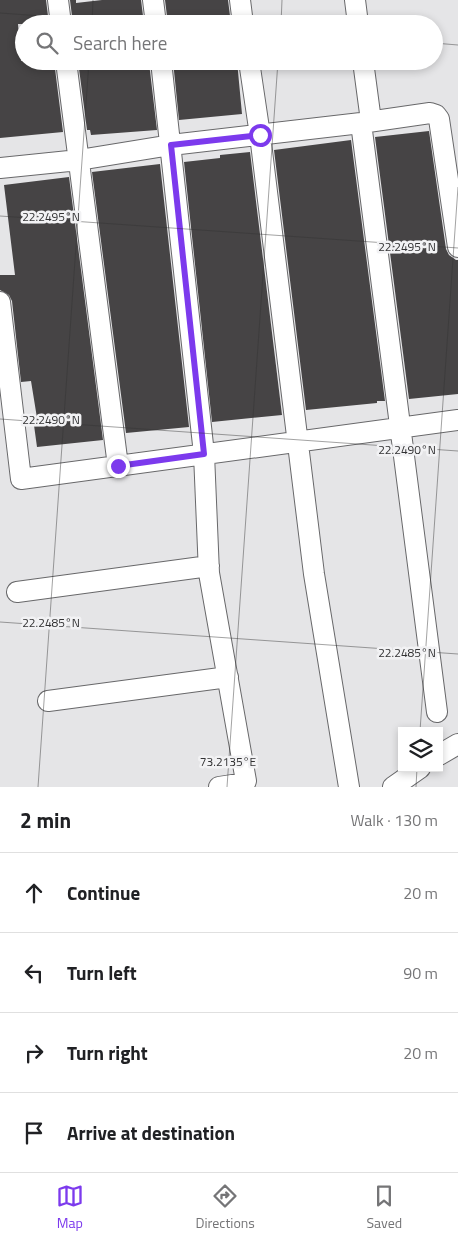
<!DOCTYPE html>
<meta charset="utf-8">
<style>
body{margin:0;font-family:"Titillium Web",sans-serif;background:#f6f6f6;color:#202124}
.controls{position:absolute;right:15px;bottom:15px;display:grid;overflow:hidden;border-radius:0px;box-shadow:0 2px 8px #0003}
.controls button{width:45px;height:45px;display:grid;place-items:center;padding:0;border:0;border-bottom:1px solid #e0e0e0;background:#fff;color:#202124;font:25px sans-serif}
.stop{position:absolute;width:15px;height:15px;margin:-11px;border:4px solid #7c3aed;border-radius:50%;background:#fff}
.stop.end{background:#7c3aed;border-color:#fff;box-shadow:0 1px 5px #0008}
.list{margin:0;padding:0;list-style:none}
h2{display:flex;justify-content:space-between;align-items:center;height:65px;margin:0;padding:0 20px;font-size:21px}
h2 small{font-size:16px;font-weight:400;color:#757577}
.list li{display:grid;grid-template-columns:32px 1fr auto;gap:15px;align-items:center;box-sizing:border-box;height:80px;padding:0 20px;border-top:1px solid #e0e0e0}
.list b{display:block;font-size:19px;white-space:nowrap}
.list em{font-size:16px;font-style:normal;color:#757577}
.icon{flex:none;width:28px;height:28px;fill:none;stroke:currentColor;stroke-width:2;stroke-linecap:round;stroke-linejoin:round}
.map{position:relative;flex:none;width:458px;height:787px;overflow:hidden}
.search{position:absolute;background:#fff;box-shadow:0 2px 8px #0003;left:15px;right:15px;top:15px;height:55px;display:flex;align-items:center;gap:12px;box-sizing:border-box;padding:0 18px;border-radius:28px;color:#757577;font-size:19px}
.sheet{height:385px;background:#fff}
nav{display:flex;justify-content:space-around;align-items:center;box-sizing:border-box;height:70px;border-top:1px solid #e0e0e0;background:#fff;font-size:14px;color:#757577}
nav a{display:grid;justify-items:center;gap:2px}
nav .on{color:#7c3aed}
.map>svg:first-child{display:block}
.building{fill:#464445}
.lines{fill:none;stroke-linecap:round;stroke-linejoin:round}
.street-casing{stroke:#68686a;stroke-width:22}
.street{stroke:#fff;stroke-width:20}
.route{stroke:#7c3aed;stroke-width:6}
.ticks{fill:none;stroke:#323233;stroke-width:1;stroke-opacity:0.45}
.ticks-label{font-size:12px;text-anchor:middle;fill:#323233;stroke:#f2f2f4;stroke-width:5;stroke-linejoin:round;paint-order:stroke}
</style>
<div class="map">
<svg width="458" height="787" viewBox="0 0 458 787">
<rect width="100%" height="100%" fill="#e5e5e7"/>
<!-- building -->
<path class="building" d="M0 0H46L49 24H18L21 61H54L63 132 0 138Z
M70 0H76V3L102 0H141L144 24H73Z
M165 0H228L231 24H168Z
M78 61H117V67L149 63 157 130 91 135 90 130H87Z
M173 61H237L242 114 179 120Z
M429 131 446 249 449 255 456 260H458V394L409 399 375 137Z
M351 140 385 401H377V403L306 410 274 150Z
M250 152 282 415 212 422 184 162 220 158V155Z
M160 164 189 427 126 433 92 172Z
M69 177 103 440 37 447 33 418H37L31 381 21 382 12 301 9 295 0 290V275H15L4 185Z"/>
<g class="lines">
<!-- street casing -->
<g class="street-casing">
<path id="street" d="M58 0 61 24
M153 0 156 24
M240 0 243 24
M355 0 358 24
M66 61 118 466
M161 61 204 454 209 573 246 781 245 783 219 787
M249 61 260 135 314 574 349 787
M363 61 371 121
M361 123 437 712
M0 168 79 160 171 145 361 123 430 113 436 115 439 119 458 247
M0 302 21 479 458 420
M17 592 209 566
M48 701 228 677
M439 755 458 744
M393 787 420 768"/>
</g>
<!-- street -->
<use href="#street" class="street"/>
</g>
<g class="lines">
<!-- route -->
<path class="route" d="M118 466 204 454 171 145 260 135"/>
</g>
<!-- ticks -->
<path class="ticks" d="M0 13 155 24M92 24 93 0M281 24 282 0M434 43 458 45M0 216 458 248M0 419 458 451M0 622 458 654M420 731 458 187M38 787 89 61M227 787 278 61M416 787 417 768"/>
<g class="ticks-label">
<text x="51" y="221">22.2495°N</text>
<text x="407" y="251">22.2495°N</text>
<text x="51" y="424">22.2490°N</text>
<text x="407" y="454">22.2490°N</text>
<text x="51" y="627">22.2485°N</text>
<text x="407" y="657">22.2485°N</text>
<text x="228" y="766">73.2135°E</text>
</g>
</svg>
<div class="controls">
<button><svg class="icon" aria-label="layers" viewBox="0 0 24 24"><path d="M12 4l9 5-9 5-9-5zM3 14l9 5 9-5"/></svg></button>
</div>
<div class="stop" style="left:260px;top:135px"></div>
<div class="stop end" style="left:118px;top:466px"></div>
<div class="search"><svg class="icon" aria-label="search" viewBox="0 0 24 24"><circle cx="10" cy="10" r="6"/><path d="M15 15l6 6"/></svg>Search here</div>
</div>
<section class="sheet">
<h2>2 min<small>Walk · 130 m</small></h2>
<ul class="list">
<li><svg class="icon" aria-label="ahead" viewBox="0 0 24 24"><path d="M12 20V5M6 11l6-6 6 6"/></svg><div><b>Continue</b></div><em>20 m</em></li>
<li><svg class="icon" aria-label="left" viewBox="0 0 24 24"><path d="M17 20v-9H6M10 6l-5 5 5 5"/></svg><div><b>Turn left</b></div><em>90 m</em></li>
<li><svg class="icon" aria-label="right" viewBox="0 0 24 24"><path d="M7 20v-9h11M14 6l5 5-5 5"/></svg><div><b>Turn right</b></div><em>20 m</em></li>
<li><svg class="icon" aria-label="arrive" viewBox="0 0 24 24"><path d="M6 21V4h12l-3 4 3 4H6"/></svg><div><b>Arrive at destination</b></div></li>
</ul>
</section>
<nav>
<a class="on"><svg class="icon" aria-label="map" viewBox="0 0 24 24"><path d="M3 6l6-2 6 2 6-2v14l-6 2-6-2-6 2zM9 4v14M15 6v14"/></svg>Map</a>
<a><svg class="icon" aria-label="directions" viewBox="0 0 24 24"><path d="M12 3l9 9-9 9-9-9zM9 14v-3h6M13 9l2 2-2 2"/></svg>Directions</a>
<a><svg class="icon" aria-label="saved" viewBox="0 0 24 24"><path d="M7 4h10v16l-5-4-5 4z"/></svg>Saved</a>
</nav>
